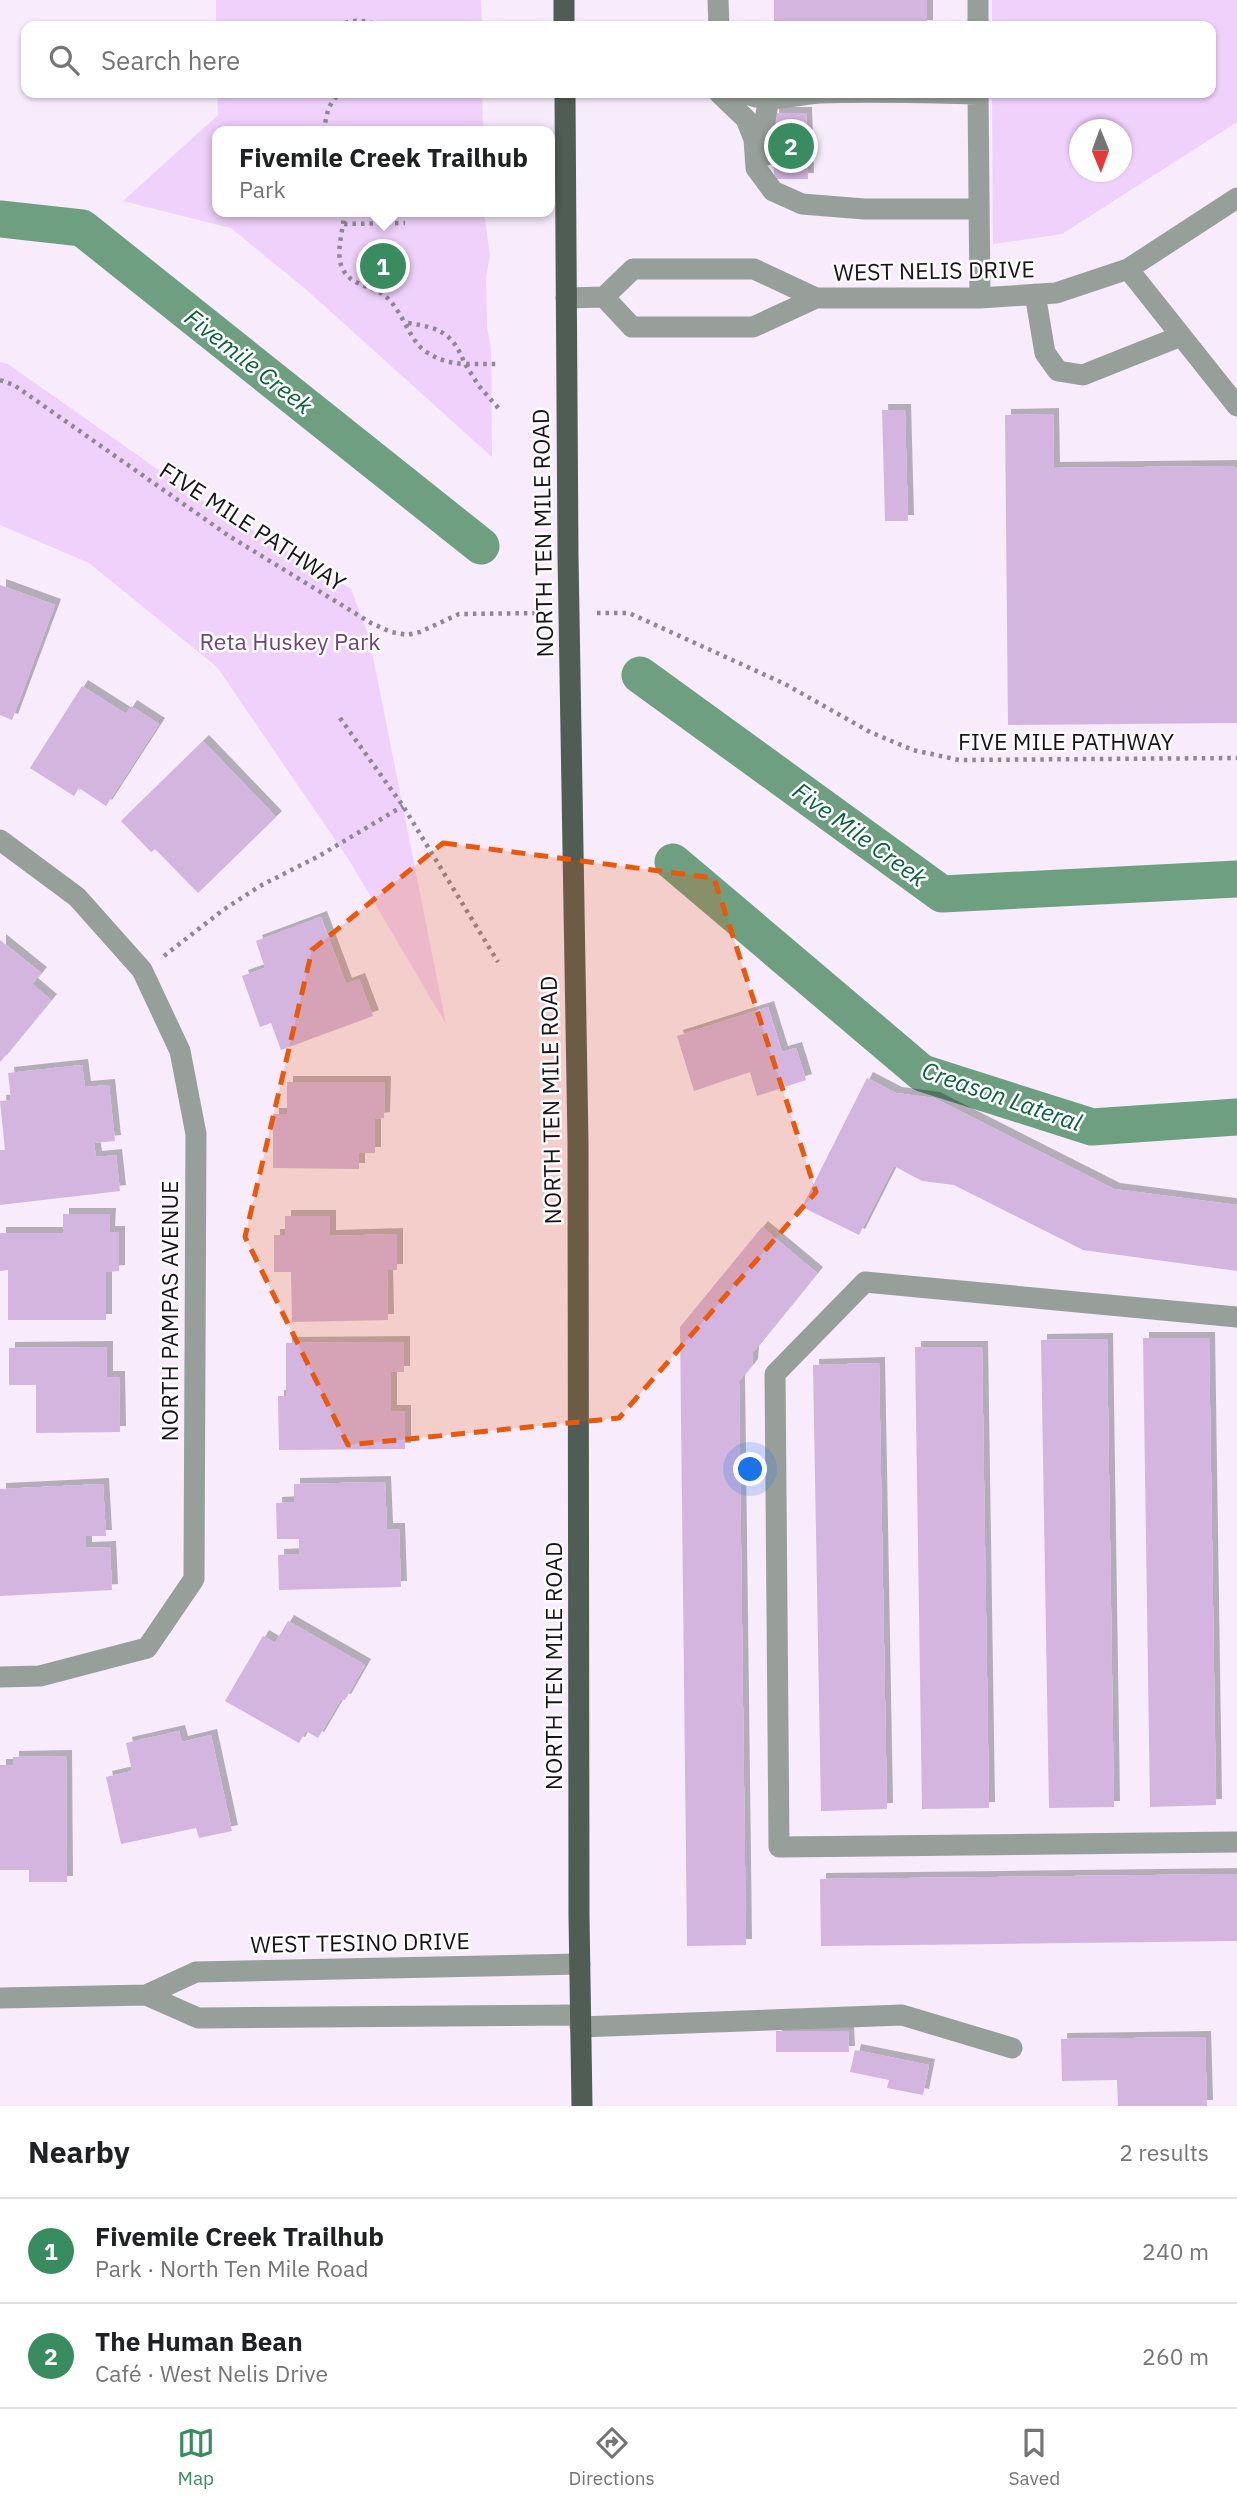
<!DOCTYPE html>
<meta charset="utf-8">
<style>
body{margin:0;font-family:"IBM Plex Sans",sans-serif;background:#f6f6f6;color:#202124}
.compass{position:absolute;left:1069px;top:119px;width:63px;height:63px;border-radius:50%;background:#fff;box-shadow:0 2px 5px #0004;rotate:179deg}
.you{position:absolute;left:751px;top:1470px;width:24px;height:24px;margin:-18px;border:5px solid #fff;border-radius:50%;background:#1a73e8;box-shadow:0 0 0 10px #1a73e833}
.badge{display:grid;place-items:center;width:46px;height:46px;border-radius:50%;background:#388c5f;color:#fff;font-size:23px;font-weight:700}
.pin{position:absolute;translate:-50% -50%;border:4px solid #fff;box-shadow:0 2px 7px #0006}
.popup{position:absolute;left:212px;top:126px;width:343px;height:91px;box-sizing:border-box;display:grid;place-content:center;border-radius:14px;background:#fff;filter:drop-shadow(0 2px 5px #0005);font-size:23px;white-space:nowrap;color:#757577}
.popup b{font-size:26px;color:#202124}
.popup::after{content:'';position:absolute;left:50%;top:100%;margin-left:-14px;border:14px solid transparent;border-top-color:#fff}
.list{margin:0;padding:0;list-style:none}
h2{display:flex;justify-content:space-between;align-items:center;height:91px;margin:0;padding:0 28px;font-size:30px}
h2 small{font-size:23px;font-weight:400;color:#757577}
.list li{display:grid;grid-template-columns:46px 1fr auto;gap:21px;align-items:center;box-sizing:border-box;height:105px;padding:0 28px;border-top:2px solid #e0e0e0}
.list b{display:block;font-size:26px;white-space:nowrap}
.list p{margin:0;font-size:23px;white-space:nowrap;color:#757577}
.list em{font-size:23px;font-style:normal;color:#757577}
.icon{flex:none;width:38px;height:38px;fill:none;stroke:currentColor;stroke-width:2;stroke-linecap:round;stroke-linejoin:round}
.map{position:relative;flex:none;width:1237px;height:2106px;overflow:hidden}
.search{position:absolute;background:#fff;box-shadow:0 2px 5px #0004;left:21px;right:21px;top:21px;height:77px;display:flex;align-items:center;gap:18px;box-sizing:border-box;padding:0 24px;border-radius:14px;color:#757577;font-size:26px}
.sheet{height:301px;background:#fff}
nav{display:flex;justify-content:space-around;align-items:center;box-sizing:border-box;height:98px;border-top:2px solid #e0e0e0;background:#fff;font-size:19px;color:#757577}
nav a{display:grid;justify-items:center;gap:4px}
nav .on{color:#388c5f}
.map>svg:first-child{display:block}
.green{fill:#efd1fb;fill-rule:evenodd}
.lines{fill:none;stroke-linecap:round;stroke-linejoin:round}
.canal{stroke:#6f9f81;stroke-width:37}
.building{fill:#d3b5e0;filter:url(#shadow)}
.path{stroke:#8f8793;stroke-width:4.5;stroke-dasharray:3.5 5;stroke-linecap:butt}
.minor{stroke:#979f9a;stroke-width:21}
.major{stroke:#4f5d54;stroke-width:21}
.marked{fill:#e8590c;fill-opacity:0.2;stroke:#e8590c;stroke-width:5;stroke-dasharray:14 9;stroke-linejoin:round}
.labels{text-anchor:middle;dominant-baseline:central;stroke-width:5;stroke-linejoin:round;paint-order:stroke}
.street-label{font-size:23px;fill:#181319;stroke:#fdfdfd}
.park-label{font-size:23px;fill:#6d457c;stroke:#fdfdfd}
.water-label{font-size:24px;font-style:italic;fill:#0b5f39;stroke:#fdfdfd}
</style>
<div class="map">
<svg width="1237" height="2106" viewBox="0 0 1237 2106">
<defs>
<filter id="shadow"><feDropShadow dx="6" dy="-6" stdDeviation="0" flood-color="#0004"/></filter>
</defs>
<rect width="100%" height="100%" fill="#f7ebfc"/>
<!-- green -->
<path class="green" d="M216 0H481L482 26H216Z
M992 0H1237V122L1062 234 993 244 992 93H1211V26H992ZM1080 130H1122V172H1080Z
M217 93H482L483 131H217V212H484L490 255 486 277 487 328 491 348 492 457 309 292 231 228 123 201 218 115Z
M0 362 8 364 197 497 351 589 369 637 446 1024 349 860 217 667 89 563 0 525Z"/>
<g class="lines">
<!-- canal -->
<path class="canal" d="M0 219 82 228 481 546
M640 675 942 894 1237 879
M673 862 922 1073 1092 1127 1237 1117"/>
</g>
<!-- building -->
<path class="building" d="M774 0H927V26H774Z
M773 113H806L808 179H774Z
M882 410H905L908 521H885Z
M1053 414 1054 468 1233 466 1237 469V723L1008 725 1005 415Z
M0 585 55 605 12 720 0 715Z
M82 686 126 714 131 706 159 724 106 806 79 788 74 796 30 768Z
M203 741 276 817 198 893 155 849 151 852 121 821Z
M321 917 346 984 359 979 373 1016 281 1050 271 1023 260 1027 242 976 265 968 256 941Z
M0 940 41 973 32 984 51 1000 0 1062Z
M768 1007 782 1052 796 1048 806 1080 757 1096 750 1072 694 1091 677 1036Z
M82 1065 85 1087 109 1085 115 1141 94 1143 96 1157 116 1155 120 1191 0 1205V1150H5L0 1101 11 1100 8 1073Z
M867 1078 896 1093 934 1098 1114 1189 1237 1205V1271L1083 1250 954 1185 922 1181 894 1166 859 1235 802 1207Z
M287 1082H385L384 1118 375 1119V1153H359V1169L273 1168V1114H287Z
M63 1214H110L109 1232H119V1271L106 1272V1320H8V1270L0 1271V1233H63Z
M285 1216H330V1236L397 1234V1270H387L388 1320 292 1322 291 1272H274V1235H285Z
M762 1227 817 1273 753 1352 752 1365 739 1381 746 1945 687 1946 680 1327Z
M1143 1338H1209L1216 1805 1150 1807Z
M1107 1339 1114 1807 1049 1808 1041 1340Z
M404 1342V1372H391V1411H405V1449L279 1450 278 1396H286V1343Z
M107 1347V1377H119L120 1432 36 1433V1385H9V1348Z
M915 1347H982L989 1808 922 1809Z
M879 1363 887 1809 821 1811 813 1365Z
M385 1482 387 1529H399L401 1587 279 1590 278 1555 299 1554V1539H277L276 1503 294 1502V1484Z
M103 1484 106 1536H86V1548L110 1547 112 1590 0 1596V1489Z
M288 1621 365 1665 345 1700 341 1699 318 1738 306 1731 299 1743 225 1701 263 1636 275 1643Z
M179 1731 182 1742 211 1735 232 1831 199 1838 196 1828 121 1844 106 1777 132 1771 126 1743Z
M66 1756 67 1882H29V1870H0V1765H13V1757Z
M1237 1874V1941L821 1946 820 1879Z
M776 2031H848L849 2052H776Z
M1205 2037 1207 2106H1118L1117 2080 1062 2081 1061 2039Z
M855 2050 929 2065 923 2095 887 2088 889 2080 850 2072Z"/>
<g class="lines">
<!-- path -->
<path class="path" d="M337 26C351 19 365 19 380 26
M324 131C326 116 328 102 341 93
M344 212C344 229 336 248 341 265 348 286 369 284 384 295 403 310 408 339 425 351 438 360 449 363 465 364L479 386 500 410
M344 224 405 223
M408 323C440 328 452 332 465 364H500
M0 380 14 385 229 536 371 623 391 632 407 635 420 632 459 614 543 613
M597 613H629L785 684 870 732 913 750 959 760 1237 758
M340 718 403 806 498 962
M164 956 223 910 260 886 319 856 403 806"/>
<!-- minor -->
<path class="minor" d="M718 0 719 26
M978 0V26
M719 93 746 119 754 139 756 168 773 191 802 204 864 209H979
M746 93C766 105 798 94 820 93 873 91 926 93 978 94
M978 93 980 298
M767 155 765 120 769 98
M633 269H754L816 298 753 327H632L604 297Z
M1128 269 1237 406
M1035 294 1045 353 1058 371 1083 375 1181 336
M566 298 604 297
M816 298H980L1056 293 1128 269 1237 198
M0 840 77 897 142 970 180 1051 196 1134 194 1579 147 1648 40 1676 0 1677
M1237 1317 865 1282 775 1374 779 1847 1237 1842
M580 1964 196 1972 146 1995 198 2018 580 2015
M0 1998 146 1995
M580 2027 902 2015 1012 2048"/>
<!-- major -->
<path class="major" d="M564 0V26
M565 93 568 556 578 1142 579 1916 582 2106"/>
</g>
<!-- marked area -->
<path class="marked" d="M443 843 714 878 816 1192 619 1418 348 1445 245 1237 312 950Z"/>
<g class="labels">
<!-- street labels -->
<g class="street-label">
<text transform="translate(934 270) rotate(-1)">WEST NELIS DRIVE</text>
<text transform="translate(253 526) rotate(33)">FIVE MILE PATHWAY</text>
<text transform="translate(542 533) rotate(-91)">NORTH TEN MILE ROAD</text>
<text x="1066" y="741">FIVE MILE PATHWAY</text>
<text transform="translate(550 1100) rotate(-91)">NORTH TEN MILE ROAD</text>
<text transform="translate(169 1311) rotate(-90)">NORTH PAMPAS AVENUE</text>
<text transform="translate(553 1666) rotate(-90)">NORTH TEN MILE ROAD</text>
<text transform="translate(360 1942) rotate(-1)">WEST TESINO DRIVE</text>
</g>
<!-- park labels -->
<g class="park-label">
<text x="290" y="641">Reta Huskey Park</text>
</g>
<!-- water labels -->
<g class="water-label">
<text transform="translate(249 361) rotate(38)">Fivemile Creek</text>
<text transform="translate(860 834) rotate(36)">Five Mile Creek</text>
<text transform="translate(1002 1096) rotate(19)">Creason Lateral</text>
</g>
</g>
</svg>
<svg class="compass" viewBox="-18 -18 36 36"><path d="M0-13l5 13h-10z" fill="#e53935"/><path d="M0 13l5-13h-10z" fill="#757577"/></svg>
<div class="you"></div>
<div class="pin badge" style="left:383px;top:266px">1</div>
<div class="popup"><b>Fivemile Creek Trailhub</b>Park</div>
<div class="pin badge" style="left:791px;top:146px">2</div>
<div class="search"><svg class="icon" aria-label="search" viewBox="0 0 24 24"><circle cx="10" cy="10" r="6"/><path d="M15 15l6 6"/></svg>Search here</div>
</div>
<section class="sheet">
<h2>Nearby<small>2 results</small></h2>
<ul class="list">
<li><span class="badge">1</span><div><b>Fivemile Creek Trailhub</b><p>Park · North Ten Mile Road</p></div><em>240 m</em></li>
<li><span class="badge">2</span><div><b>The Human Bean</b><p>Café · West Nelis Drive</p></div><em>260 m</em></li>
</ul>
</section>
<nav>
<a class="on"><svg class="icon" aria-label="map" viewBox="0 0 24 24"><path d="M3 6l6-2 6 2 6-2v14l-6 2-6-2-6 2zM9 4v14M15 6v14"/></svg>Map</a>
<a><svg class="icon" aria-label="directions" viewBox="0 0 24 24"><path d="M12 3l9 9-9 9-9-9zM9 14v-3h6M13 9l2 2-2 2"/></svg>Directions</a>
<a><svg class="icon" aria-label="saved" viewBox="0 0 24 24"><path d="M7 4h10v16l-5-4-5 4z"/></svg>Saved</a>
</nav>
